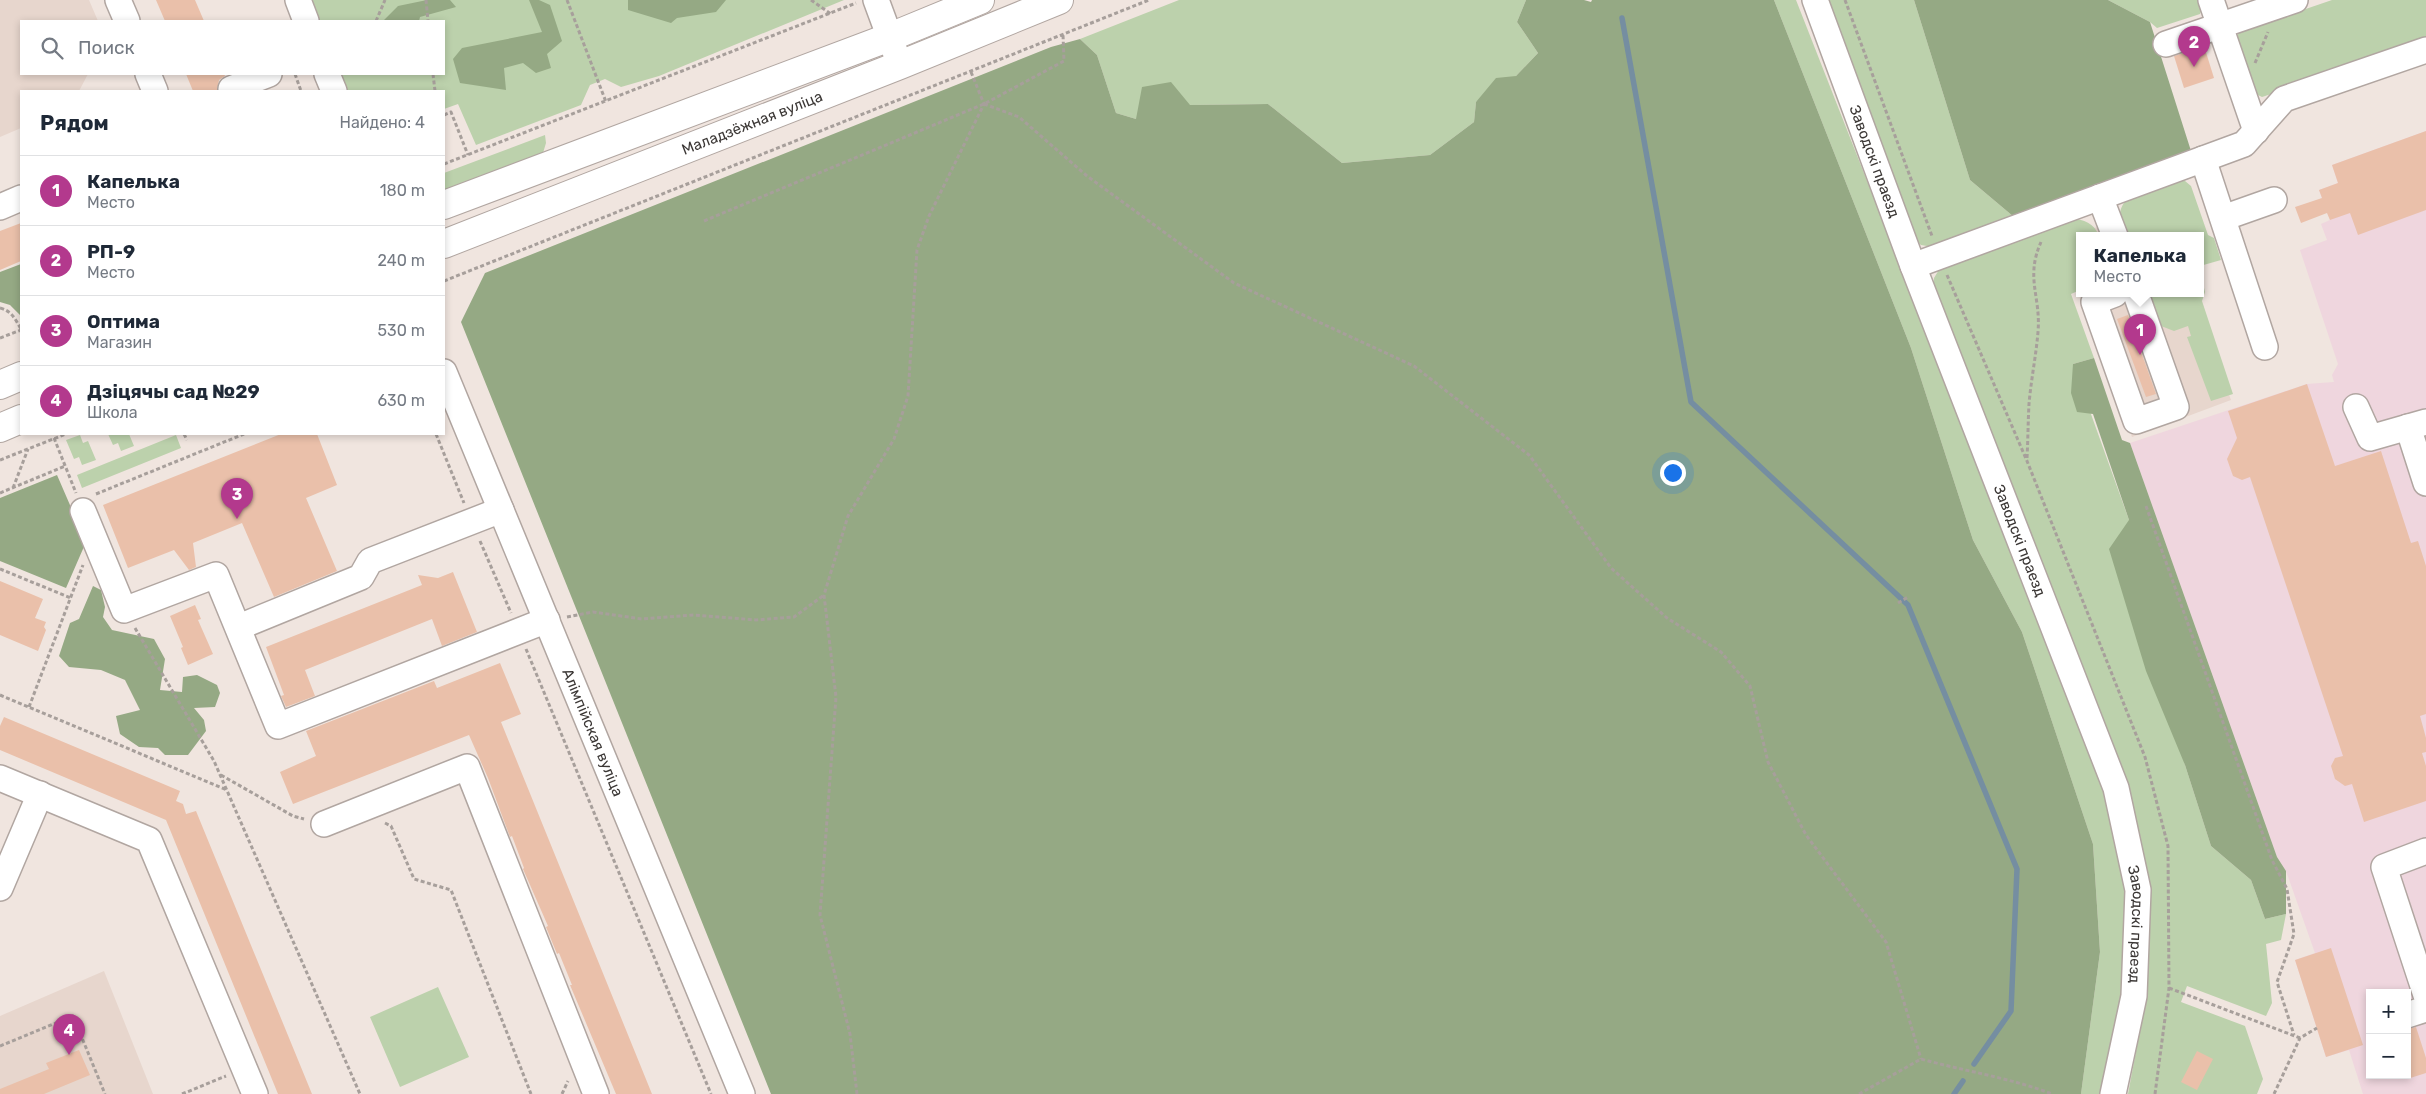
<!DOCTYPE html>
<html lang="ru">
<meta charset="utf-8">
<style>
body{margin:0;font-family:Rubik,sans-serif;background:#f2f2f3;color:#1f2937}
.controls{position:absolute;right:15px;bottom:15px;display:grid;overflow:hidden;border-radius:0px;box-shadow:0 2px 8px #0003}
.controls button{width:45px;height:45px;display:grid;place-items:center;padding:0;border:0;border-bottom:1px solid #e0e1e3;background:#fff;color:#1f2937;font:25px sans-serif}
.you{position:absolute;left:1672px;top:472px;width:18px;height:18px;margin:-12px;border:4px solid #fff;border-radius:50%;background:#1a73e8;box-shadow:0 0 0 8px #1a73e833}
.badge{display:grid;place-items:center;width:32px;height:32px;border-radius:50%;background:#b3398d;color:#fff;font-size:16px;font-weight:700}
.pin{position:absolute;translate:-50% -41px;filter:drop-shadow(0 1px 2px #0008)}
.pin::after{content:'';position:absolute;top:26px;width:18px;height:15px;background:inherit;clip-path:polygon(0 0,100% 0,50% 100%)}
.popup{position:absolute;left:2076px;top:232px;width:128px;height:65px;box-sizing:border-box;display:grid;place-content:center;border-radius:0px;background:#fff;filter:drop-shadow(0 1px 4px #0005);font-size:16px;white-space:nowrap;color:#747a83}
.popup b{font-size:19px;color:#1f2937}
.popup::after{content:'';position:absolute;left:50%;top:100%;margin-left:-10px;border:10px solid transparent;border-top-color:#fff}
.list{margin:0;padding:0;list-style:none}
h2{display:flex;justify-content:space-between;align-items:center;height:65px;margin:0;padding:0 20px;font-size:21px}
h2 small{font-size:16px;font-weight:400;color:#747a83}
.list li{display:grid;grid-template-columns:32px 1fr auto;gap:15px;align-items:center;box-sizing:border-box;height:70px;padding:0 20px;border-top:1px solid #e0e1e3}
.list b{display:block;font-size:19px;white-space:nowrap}
.list p{margin:0;font-size:16px;white-space:nowrap;color:#747a83}
.list em{font-size:16px;font-style:normal;color:#747a83}
.icon{flex:none;width:28px;height:28px;fill:none;stroke:currentColor;stroke-width:2;stroke-linecap:round;stroke-linejoin:round}
.map{position:relative;flex:none;width:2426px;height:1094px;overflow:hidden}
.search{position:absolute;background:#fff;box-shadow:0 2px 8px #0003;left:20px;top:20px;width:425px;height:55px;display:flex;align-items:center;gap:12px;box-sizing:border-box;padding:0 18px;border-radius:0px;color:#747a83;font-size:19px}
.panel{position:absolute;background:#fff;box-shadow:0 2px 8px #0003;left:20px;top:90px;width:425px;height:345px;border-radius:0px}
.map>svg:first-child{display:block}
.built{fill:#e7d6cd}
.industrial{fill:#efd6de;fill-rule:evenodd}
.green{fill:#bcd1ac}
.forest{fill:#95a984}
.lines{fill:none;stroke-linecap:round;stroke-linejoin:round}
.stream{stroke:#758ea1;stroke-width:5.5}
.building{fill:#eac0aa}
.minor-casing{stroke:#b1a6a1;stroke-width:28}
.major-casing{stroke:#b1a6a1;stroke-width:30}
.path{stroke:#a79f9b;stroke-width:3;stroke-dasharray:4 2.5;stroke-linecap:butt}
.minor{stroke:#fff;stroke-width:25}
.major{stroke:#fff;stroke-width:28}
.labels{text-anchor:middle;dominant-baseline:central;stroke-width:4;stroke-linejoin:round;paint-order:stroke}
.street-label{font-size:15px;fill:#3b3735;stroke:#fdf2ec}
</style>
<div class="map">
<svg width="2426" height="1094" viewBox="0 0 2426 1094">
<rect width="100%" height="100%" fill="#f0e5df"/>
<!-- built -->
<path class="built" d="M0 0H89L98 21H21V74H88L79 91H21V128L0 137Z
M2159 204 2171 236H2080V294H2192L2231 400 2132 437 2060 241Z
M104 971 153 1094H0V1016Z"/>
<!-- industrial -->
<path class="industrial" d="M2426 131V1094H2363L2349 1050 2326 1057 2295 960 2315 953 2286 871 2277 857 2130 443 2307 384 2334 382 2332 375 2338 364 2300 250 2327 240 2321 224 2330 220 2319 190 2338 183 2332 165ZM2370 993H2407V1075H2370Z"/>
<!-- green -->
<path class="green" d="M310 0H844L659 76 621 87 605 79 590 85 581 105 476 145 458 104 444 109V91H346L339 74H444V21H318Z
M1179 0H1526L1517 22 1538 53 1516 76 1476 102 1474 122 1430 155 1342 163 1268 104 1190 105 1136 119 1116 113 1097 55 1080 39Z
M1774 0H1796L2107 792 2126 891 2125 992 2103 1094H2081L2100 952 2093 844 2022 632 1973 540 1911 348Z
M1823 0H1914L1970 180 2014 217 1933 247 1921 245 1913 238Z
M2108 0H2200L2202 8 2200 14 2157 28 2150 22Z
M2332 0H2426V44L2262 97 2250 91 2233 46 2239 32Z
M545 135 546 143 543 153 444 193V173Z
M2178 180 2185 181 2191 186 2208 235 2214 238 2221 260 2200 266V236H2124C2120 221 2116 210 2128 198Z
M2071 219C2084 219 2094 223 2099 236H2080V290L2071 294 2094 358 2073 364 2129 520 2185 765 2211 846 2251 880 2265 919 2286 914 2281 940 2266 944 2272 1003 2266 1016 2187 986 2181 1002 2245 1026 2263 1079 2257 1094H2128L2146 998 2148 888 1933 291 1934 278 1940 268Z
M2200 271 2205 292 2202 301 2233 394 2211 401 2187 337 2191 336 2188 326 2174 331 2156 324 2145 294H2200Z
M108 434H129L134 446 121 451 118 443 113 445Z
M80 435 83 443 88 441 96 460 82 465 79 457 74 459 66 440Z
M176 435 181 448 82 488 77 475Z
M438 987 469 1057 400 1087 370 1017Z"/>
<!-- forest -->
<path class="forest" d="M427 0H450L456 7 420 17 419 21H383L398 6Z
M529 0H539L550 5 562 41 547 54 551 68 536 73 523 63 504 68 506 90 460 83 453 59 462 48 542 32Z
M628 0H726L716 12 677 18 671 23 628 10Z
M1526 0H1584L1591 2 1592 0H1774L1911 348 1973 540 2022 632 2093 844 2100 952 2081 1094H771L461 322 485 273 1051 47 1080 39 1097 55 1116 113 1136 119 1142 87 1171 82 1190 105 1268 104 1342 163 1430 155 1474 122 1476 102 1496 78 1516 76 1538 53 1517 22Z
M1914 0H2108L2150 22 2191 151 2014 217 1970 180Z
M21 264V316L10 305 0 302V272Z
M2094 358 2122 440 2130 443 2277 857 2286 871V914L2265 919 2251 880 2211 846 2185 765 2146 671 2109 549 2129 520 2093 414 2077 412 2071 393 2073 364Z
M57 475 86 542 66 588 0 561V498Z
M93 586 101 590 105 607 103 617 112 630 154 639 165 659 160 690 182 692 183 677 197 675 217 685 220 693 215 707 194 708 204 720 206 731 188 755H165L158 748 139 747 120 734 116 716 140 710 125 680 101 670 69 667 59 656 70 623 79 619Z"/>
<g class="lines">
<!-- stream -->
<path class="stream" d="M1622 18 1691 402 1908 605 2017 869 2011 1011 1974 1064
M1954 1094 1963 1081"/>
</g>
<!-- building -->
<path class="building" d="M156 0H195L204 21H165Z
M2204 46 2214 78 2184 88 2174 56Z
M186 74H224L225 76 219 80 217 91H193Z
M2426 131V210L2358 235 2350 213 2330 220 2327 213 2301 223 2295 207 2322 198 2319 190 2338 183 2332 165Z
M21 223V261L0 270V231Z
M2128 315 2156 394 2146 397 2117 319Z
M2307 384 2335 466 2381 451 2411 543 2418 541 2426 566V714L2420 716 2426 738V752L2422 753 2426 766V801L2364 822 2352 784 2345 786 2335 779 2331 766 2335 758 2343 756 2250 477 2242 480 2233 476 2227 459 2237 438 2228 411Z
M281 434H317L337 485 306 498 337 571 274 597 242 523 193 543 196 567 189 570 174 550 128 568 103 505Z
M453 572 477 632 442 646 432 619 305 670 315 696 286 707 281 696 284 695 266 647 422 585 418 575 438 578Z
M0 581 43 599 35 618 46 622 44 627 46 630 38 651 0 635Z
M195 605 201 619 198 620 213 654 188 665 181 648 183 647 170 616Z
M500 663 521 714 501 722 652 1094H616L570 985H572L559 953 557 954 546 927 548 926 523 869 524 868 512 836 510 837 488 778 469 735 293 804 280 772 316 756 306 731 434 681 437 688Z
M4 717 180 791 176 801 183 804 186 814 196 811 312 1094H278L166 820 0 750V726Z
M2331 948 2363 1045 2326 1057 2295 960Z
M2416 1027 2426 1058V1073L2407 1079V1029Z
M79 1050 90 1075 44 1094H0V1089L49 1069 46 1063Z
M2197 1051 2213 1059 2197 1090 2181 1082Z"/>
<g class="lines">
<!-- minor casing -->
<g class="minor-casing">
<g id="minor">
<path d="M118 0 127 21"/>
<path d="M298 0 306 21"/>
<path d="M876 0 900 65"/>
<path id="s1" d="M1815 0 1913 266 2116 788 2138 890 2134 996 2113 1094"/>
<path d="M2211 0 2256 131"/>
<path d="M2166 44 2295 0"/>
<path d="M148 74 155 91"/>
<path d="M327 74 334 91"/>
<path d="M231 89 269 74"/>
<path d="M2203 159 2265 347"/>
<path d="M2100 197 2115 236"/>
<path d="M0 207 21 198"/>
<path d="M2223 218 2274 200"/>
<path d="M1913 266 2244 144 2284 99 2426 50"/>
<path d="M2115 294 2094 302 2136 421 2176 407 2136 294"/>
<path id="s2" d="M444 372 742 1094"/>
<path d="M2356 407 2370 438 2426 422"/>
<path d="M2408 427 2426 483"/>
<path d="M83 511 124 610 216 575 278 726 547 620"/>
<path d="M239 627 361 577 370 561 501 510"/>
<path d="M0 778 149 840 255 1094"/>
<path d="M324 824 467 767 596 1094"/>
<path d="M2426 851 2384 867 2426 995"/>
<path d="M0 888 40 794"/>
<path d="M2407 1015 2426 1009"/>
</g>
</g>
<!-- major casing -->
<g class="major-casing">
<g id="major">
<path d="M444 205 890 37 980 0"/>
<path id="s3" d="M444 244 900 65 1059 0"/>
<path d="M0 385 21 376"/>
<path d="M0 428 21 419"/>
</g>
</g>
<!-- path -->
<path class="path" d="M426 0 428 21
M567 0 606 102
M811 0 831 14
M1845 0 1932 236
M376 21 385 0
M2255 63 2268 32
M295 74 301 91
M433 74 435 91
M984 104 1019 117 1087 176 1234 283 1414 366 1529 455 1611 568 1667 618 1721 652 1750 686 1768 762 1806 835 1886 942 1921 1059
M444 115 451 112 468 155
M444 164 856 3
M704 221 984 104 1064 61 1063 35
M1947 275 2027 461 2145 757 2168 846 2169 988 2155 1094
M444 281 1149 0
M0 308C12 311 15 319 21 329
M0 338 21 330
M184 434 187 440
M436 434 464 503
M54 438 76 493
M2027 458C2028 440 2028 422 2029 404 2031 380 2036 356 2038 332 2041 296 2025 278 2041 242
M0 460 66 434
M13 488 28 449
M0 493 65 466
M96 494 244 434
M2146 506 2272 860 2287 889 2294 934 2277 982 2294 1035
M480 541 511 613
M0 569 71 598
M1898 603 1908 597
M567 617 593 612 642 619 694 615 756 620 794 617 824 595
M135 628 214 761 360 1094
M526 649 711 1094
M0 695 227 790
M29 707 83 565
M221 775 293 816 304 819
M385 823 391 826 414 879 451 890 531 1094
M2169 988 2300 1038
M0 1046 73 1016 105 1094
M182 1094 226 1076
M562 1094 568 1081
M857 1094 850 1034 820 915 836 697 824 595 848 516 894 439 908 396 917 250 929 216 984 104 971 72
M1859 1094 1921 1059C1964 1071 2011 1078 2052 1094
M2274 1094 2300 1038 2317 1028"/>
<!-- minor -->
<use href="#minor" class="minor"/>
<!-- major -->
<use href="#major" class="major"/>
</g>
<g class="labels">
<!-- street labels -->
<g class="street-label">
<text stroke="none"><textPath href="#s3" startOffset="331">Маладзёжная вуліца</textPath></text>
<text stroke="none"><textPath href="#s1" startOffset="172">Заводскі праезд</textPath></text>
<text stroke="none"><textPath href="#s1" startOffset="578">Заводскі праезд</textPath></text>
<text stroke="none"><textPath href="#s2" startOffset="390">Алімпійская вуліца</textPath></text>
<text stroke="none"><textPath href="#s1" startOffset="982">Заводскі праезд</textPath></text>
</g>
</g>
</svg>
<div class="controls">
<button>+</button>
<button>−</button>
</div>
<div class="you"></div>
<div class="pin badge" style="left:2140px;top:355px">1</div>
<div class="popup"><b>Капелька</b>Место</div>
<div class="pin badge" style="left:2194px;top:67px">2</div>
<div class="pin badge" style="left:237px;top:519px">3</div>
<div class="pin badge" style="left:69px;top:1055px">4</div>
<div class="search"><svg class="icon" aria-label="search" viewBox="0 0 24 24"><circle cx="10" cy="10" r="6"/><path d="M15 15l6 6"/></svg>Поиск</div>
<section class="panel">
<h2>Рядом<small>Найдено: 4</small></h2>
<ul class="list">
<li><span class="badge">1</span><div><b>Капелька</b><p>Место</p></div><em>180 m</em></li>
<li><span class="badge">2</span><div><b>РП-9</b><p>Место</p></div><em>240 m</em></li>
<li><span class="badge">3</span><div><b>Оптима</b><p>Магазин</p></div><em>530 m</em></li>
<li><span class="badge">4</span><div><b>Дзіцячы сад №29</b><p>Школа</p></div><em>630 m</em></li>
</ul>
</section>
</div>
